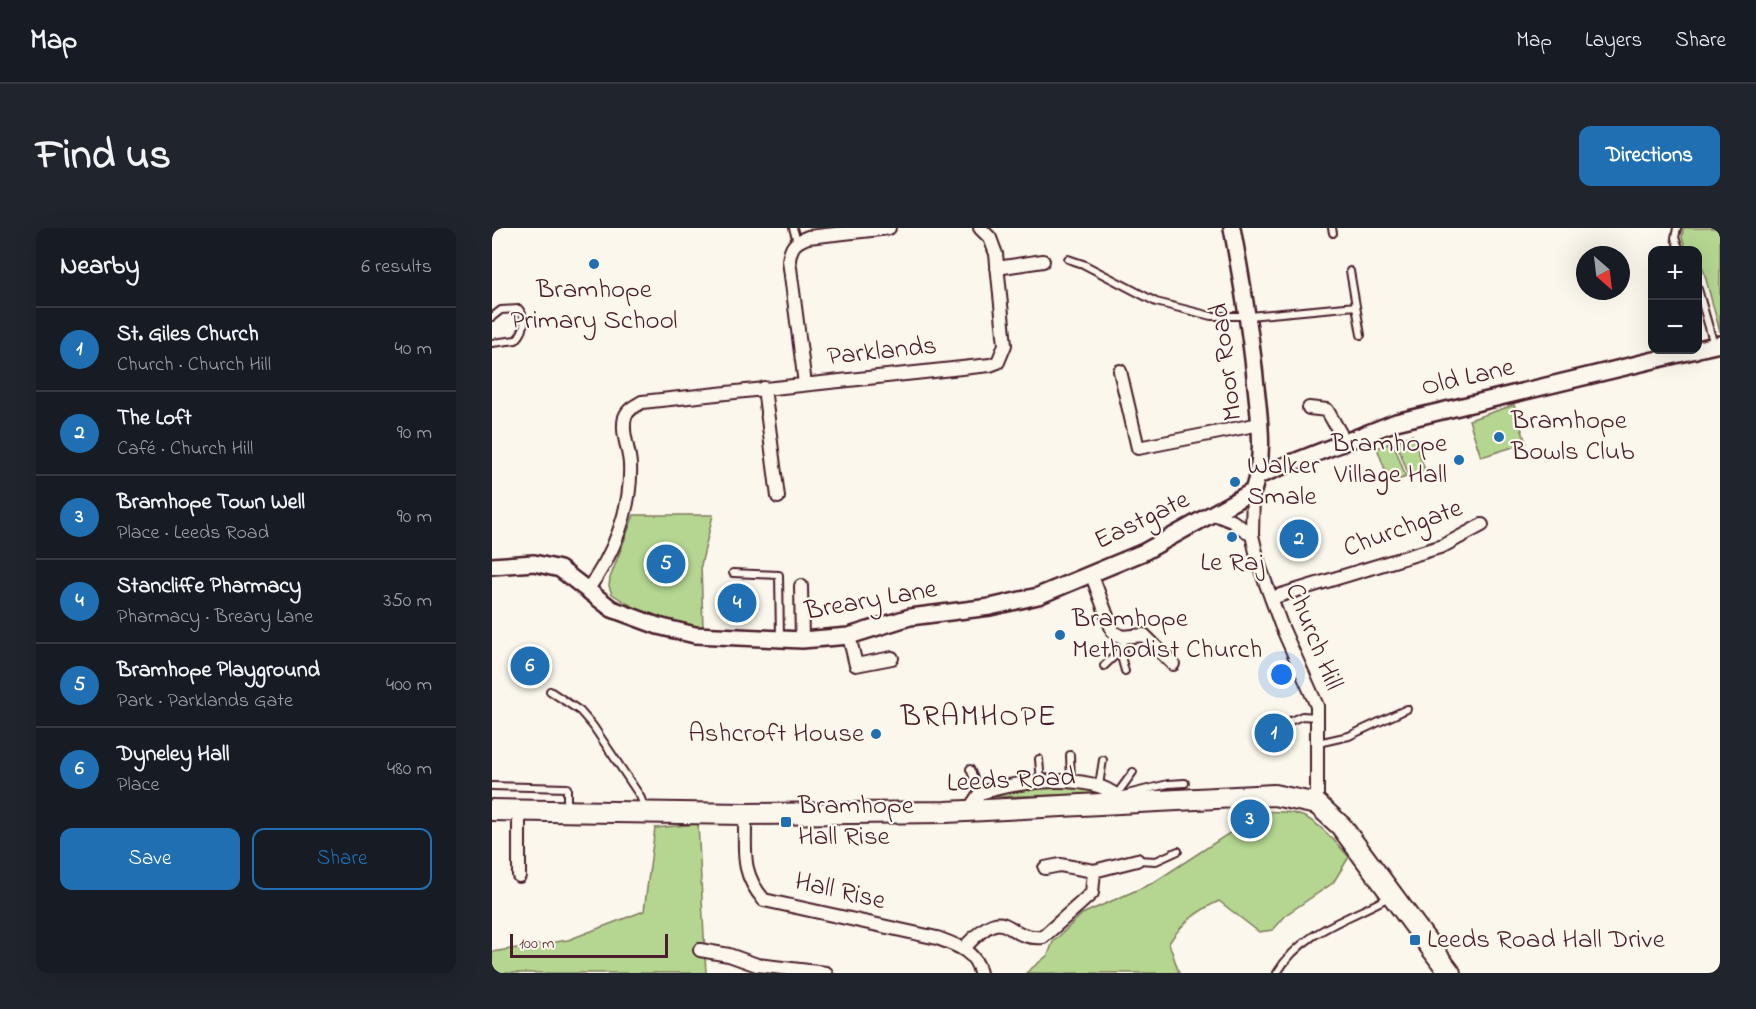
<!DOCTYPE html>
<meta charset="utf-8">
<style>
body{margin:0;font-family:"Indie Flower",sans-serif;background:#20242c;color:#f1f3f6}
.controls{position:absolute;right:18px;top:18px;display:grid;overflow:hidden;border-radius:12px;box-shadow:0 6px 24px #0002}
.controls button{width:54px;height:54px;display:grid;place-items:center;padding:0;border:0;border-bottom:2px solid #363941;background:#171b24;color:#f1f3f6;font:30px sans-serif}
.compass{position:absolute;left:1084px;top:18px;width:54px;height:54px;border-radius:50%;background:#171b24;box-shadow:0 6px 24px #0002;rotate:152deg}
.scale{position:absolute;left:18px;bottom:15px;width:158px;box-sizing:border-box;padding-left:6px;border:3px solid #4a1f2b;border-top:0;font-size:16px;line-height:21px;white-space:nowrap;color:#4a1f2b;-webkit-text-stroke:4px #fbf7ec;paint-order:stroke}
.you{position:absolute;left:790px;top:447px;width:21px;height:21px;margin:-15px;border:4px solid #fff;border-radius:50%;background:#1a73e8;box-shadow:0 0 0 9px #1a73e833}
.badge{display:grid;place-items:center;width:39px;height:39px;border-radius:50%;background:#1f6fb2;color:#fff;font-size:20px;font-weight:700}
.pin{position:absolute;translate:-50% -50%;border:3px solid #fff;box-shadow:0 2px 6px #0006}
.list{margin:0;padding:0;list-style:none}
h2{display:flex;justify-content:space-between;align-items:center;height:78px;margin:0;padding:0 24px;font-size:26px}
h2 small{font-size:20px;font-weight:400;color:#9ea1a6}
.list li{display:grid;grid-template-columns:39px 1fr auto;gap:18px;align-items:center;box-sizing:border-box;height:84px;padding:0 24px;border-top:2px solid #363941}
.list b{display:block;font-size:22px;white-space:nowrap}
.list p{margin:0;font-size:20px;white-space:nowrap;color:#9ea1a6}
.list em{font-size:20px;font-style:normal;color:#9ea1a6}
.actions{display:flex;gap:12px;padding:18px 24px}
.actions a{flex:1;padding:14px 0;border:2px solid #1f6fb2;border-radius:12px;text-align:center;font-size:21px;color:#1f6fb2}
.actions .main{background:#1f6fb2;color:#fff}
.map{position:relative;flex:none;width:1228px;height:745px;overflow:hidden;border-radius:12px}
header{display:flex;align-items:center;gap:36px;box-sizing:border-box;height:84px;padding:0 30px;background:#171b24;border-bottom:2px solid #363941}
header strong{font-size:28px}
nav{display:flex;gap:33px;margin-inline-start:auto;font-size:21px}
.intro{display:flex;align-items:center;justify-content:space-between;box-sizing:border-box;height:144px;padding:0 36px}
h1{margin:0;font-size:42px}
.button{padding:15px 27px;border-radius:12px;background:#1f6fb2;color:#fff;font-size:21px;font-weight:700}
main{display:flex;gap:36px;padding:0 36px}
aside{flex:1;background:#171b24;border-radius:12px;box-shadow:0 6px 24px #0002}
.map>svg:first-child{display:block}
.green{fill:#b4d690;stroke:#7f7a5e;stroke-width:1.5}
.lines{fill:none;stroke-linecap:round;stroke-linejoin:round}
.service-casing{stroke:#4a1f2b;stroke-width:10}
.minor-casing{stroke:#4a1f2b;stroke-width:16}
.tertiary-casing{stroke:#4a1f2b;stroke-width:20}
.trunk-casing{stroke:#4a1f2b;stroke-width:24}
.service{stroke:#fbf7ec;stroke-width:6}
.minor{stroke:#fbf7ec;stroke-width:12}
.tertiary{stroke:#fbf7ec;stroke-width:15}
.trunk{stroke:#fbf7ec;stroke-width:20}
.poi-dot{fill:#1f6fb2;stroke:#fbf7ec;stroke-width:2}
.labels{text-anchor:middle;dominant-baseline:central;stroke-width:4.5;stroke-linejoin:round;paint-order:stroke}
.poi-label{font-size:27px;fill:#4a1f2b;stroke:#fbf7ec;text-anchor:start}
.street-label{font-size:27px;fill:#4a1f2b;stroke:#fbf7ec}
.quarter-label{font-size:30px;letter-spacing:1.5px;fill:#4a1f2b;stroke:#fbf7ec}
</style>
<header>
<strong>Map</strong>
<nav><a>Map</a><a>Layers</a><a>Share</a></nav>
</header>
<div class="intro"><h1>Find us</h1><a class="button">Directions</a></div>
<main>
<aside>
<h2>Nearby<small>6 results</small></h2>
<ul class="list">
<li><span class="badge">1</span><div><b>St. Giles Church</b><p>Church · Church Hill</p></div><em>40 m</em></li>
<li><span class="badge">2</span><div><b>The Loft</b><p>Café · Church Hill</p></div><em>90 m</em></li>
<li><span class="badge">3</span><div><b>Bramhope Town Well</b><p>Place · Leeds Road</p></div><em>90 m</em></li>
<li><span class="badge">4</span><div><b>Stancliffe Pharmacy</b><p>Pharmacy · Breary Lane</p></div><em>350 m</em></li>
<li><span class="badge">5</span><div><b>Bramhope Playground</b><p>Park · Parklands Gate</p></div><em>400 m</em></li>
<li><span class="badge">6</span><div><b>Dyneley Hall</b><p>Place</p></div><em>480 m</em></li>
</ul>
<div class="actions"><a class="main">Save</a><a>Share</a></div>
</aside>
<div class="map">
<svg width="1228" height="745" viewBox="0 0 1228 745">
<rect width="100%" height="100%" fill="#fbf7ec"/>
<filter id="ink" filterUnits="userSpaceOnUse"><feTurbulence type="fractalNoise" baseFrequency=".0167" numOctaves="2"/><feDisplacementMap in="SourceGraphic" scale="12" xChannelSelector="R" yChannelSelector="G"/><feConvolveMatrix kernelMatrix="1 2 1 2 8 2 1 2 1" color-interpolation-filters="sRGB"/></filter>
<g filter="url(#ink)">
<!-- green -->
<path class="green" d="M1191 0H1228V104L1211 40 1206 41V22H1195L1190 10Z
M1022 177 1034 215 989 229 977 192Z
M920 207 933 242 917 248 904 213Z
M901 214 914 249 898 255 885 220Z
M142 287H221L209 337 211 400C177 395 148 385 120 366L117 358 118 350Z
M552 559 595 561 610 566 491 569Z
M751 584C812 582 816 583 857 629L841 655 795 686 781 702 767 704 727 673C705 683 690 695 677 715L687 745H534L556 727 561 714 590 686 661 655 753 595Z
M206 596 214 745H0V724L76 712 152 683 163 600Z"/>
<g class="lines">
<!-- service casing -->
<g class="service-casing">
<path id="service" d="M301 0 305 13
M840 0 841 5
M1185 0 1183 10 1188 22
M576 31 591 36 664 74 719 88H757L864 78
M858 43 869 107
M1206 61 1222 117
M0 89 9 82 27 81C35 91 33 103 24 112L0 115
M241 345 287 347 288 410
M632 409 630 432 633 443
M612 438 631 420
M58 463 88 483 101 498 148 568 153 581
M796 494 810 488 825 489
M826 515 857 508 915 481
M578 527 579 554
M547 531 549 554
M478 541 488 565
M607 557 611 532
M0 558 75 560V580
M625 566 641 544
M627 568 676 556 693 555
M645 632 664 633 686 623
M785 745C811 702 856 692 897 669"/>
</g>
<!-- minor casing -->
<g class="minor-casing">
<path id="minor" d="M505 40 551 33
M628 143 646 220 768 196
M313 156 297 32C299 18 303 14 316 9L397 0
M272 160 286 269
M817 180 835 182 852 212
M761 263 760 307 767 337 789 397 825 478V576
M722 286 740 293 760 307
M599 345 621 404 630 409 652 407 681 436
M309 358 310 412
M95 362C122 327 140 280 138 236 137 220 129 205 133 189 136 181 143 178 150 174L498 137 506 134 513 117 504 26 498 10 488 0
M779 370 951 318 990 297
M357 408 364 437 400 430
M27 583V648
M476 583 488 565C524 554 605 541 631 574
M253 586C254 622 247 643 272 672L445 710C464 717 484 723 488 745
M553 640 568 637 602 643 645 632
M472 720C518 670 510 713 551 709L600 665 602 643
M208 722 237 727 265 737 334 745"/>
</g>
<!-- tertiary casing -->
<g class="tertiary-casing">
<path id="tertiary" d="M1206 121 1228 116
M766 248 904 194 1204 122
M0 338 42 335 68 341 120 381 166 398 203 407 310 412 357 408 418 389 498 379 546 368 652 324 761 263C773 228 768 195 764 159 759 105 750 53 740 0"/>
</g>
<!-- trunk casing -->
<g class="trunk-casing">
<path id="trunk" d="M0 582 253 586 454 584 782 567 825 576 849 598 958 745"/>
</g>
<!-- service -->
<use href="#service" class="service"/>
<!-- minor -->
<use href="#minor" class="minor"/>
<!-- tertiary -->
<use href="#tertiary" class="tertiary"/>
<!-- trunk -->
<use href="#trunk" class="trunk"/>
</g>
</g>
<!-- markers -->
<g class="poi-dot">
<circle cx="102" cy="36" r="6"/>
<circle cx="1007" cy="209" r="6"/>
<circle cx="967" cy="232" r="6"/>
<circle cx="743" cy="254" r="6"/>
<circle cx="740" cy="309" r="6"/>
<circle cx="568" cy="407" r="6"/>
<circle cx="384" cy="506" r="6"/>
<rect x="288" y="588" width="12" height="12" rx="3"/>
<rect x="917" y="706" width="12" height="12" rx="3"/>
</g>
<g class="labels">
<!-- poi labels -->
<g class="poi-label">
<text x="102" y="62" text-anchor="middle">Bramhope<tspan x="102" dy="31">Primary School</tspan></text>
<text x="1019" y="193">Bramhope<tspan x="1019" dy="31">Bowls Club</tspan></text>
<text x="955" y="216" text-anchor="end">Bramhope<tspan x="955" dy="31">Village Hall</tspan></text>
<text x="755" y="238">Walker<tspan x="755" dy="31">Smale</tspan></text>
<text x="740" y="335" text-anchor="middle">Le Raj</text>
<text x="580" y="391">Bramhope<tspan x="580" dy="31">Methodist Church</tspan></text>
<text x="372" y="506" text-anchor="end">Ashcroft House</text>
<text x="306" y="578">Bramhope<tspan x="306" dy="31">Hall Rise</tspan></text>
<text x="935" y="712">Leeds Road Hall Drive</text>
</g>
<!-- street labels -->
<g class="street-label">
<text transform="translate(390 124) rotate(-6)">Parklands</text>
<text transform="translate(735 134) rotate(-97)">Moor Road</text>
<text transform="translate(976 150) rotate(-13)">Old Lane</text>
<text transform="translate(650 293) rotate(-26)">Eastgate</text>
<text transform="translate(911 301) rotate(-20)">Churchgate</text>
<text transform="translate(379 373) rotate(-10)">Breary Lane</text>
<text transform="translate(821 409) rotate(68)">Church Hill</text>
<text transform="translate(519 553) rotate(-3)">Leeds Road</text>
<text transform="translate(348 664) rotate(13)">Hall Rise</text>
</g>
<!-- quarter labels -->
<g class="quarter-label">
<text x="487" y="490">BRAMHOPE</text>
</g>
</g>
</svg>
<div class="controls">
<button>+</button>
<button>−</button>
</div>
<svg class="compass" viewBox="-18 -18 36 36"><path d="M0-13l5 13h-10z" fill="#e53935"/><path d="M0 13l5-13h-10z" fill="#9ea1a6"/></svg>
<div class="scale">100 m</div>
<div class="you"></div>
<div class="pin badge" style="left:782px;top:505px">1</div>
<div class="pin badge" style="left:807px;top:311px">2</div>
<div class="pin badge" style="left:758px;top:591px">3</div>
<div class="pin badge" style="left:245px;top:375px">4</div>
<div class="pin badge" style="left:174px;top:336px">5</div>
<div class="pin badge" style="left:38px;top:438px">6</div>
</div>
</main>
